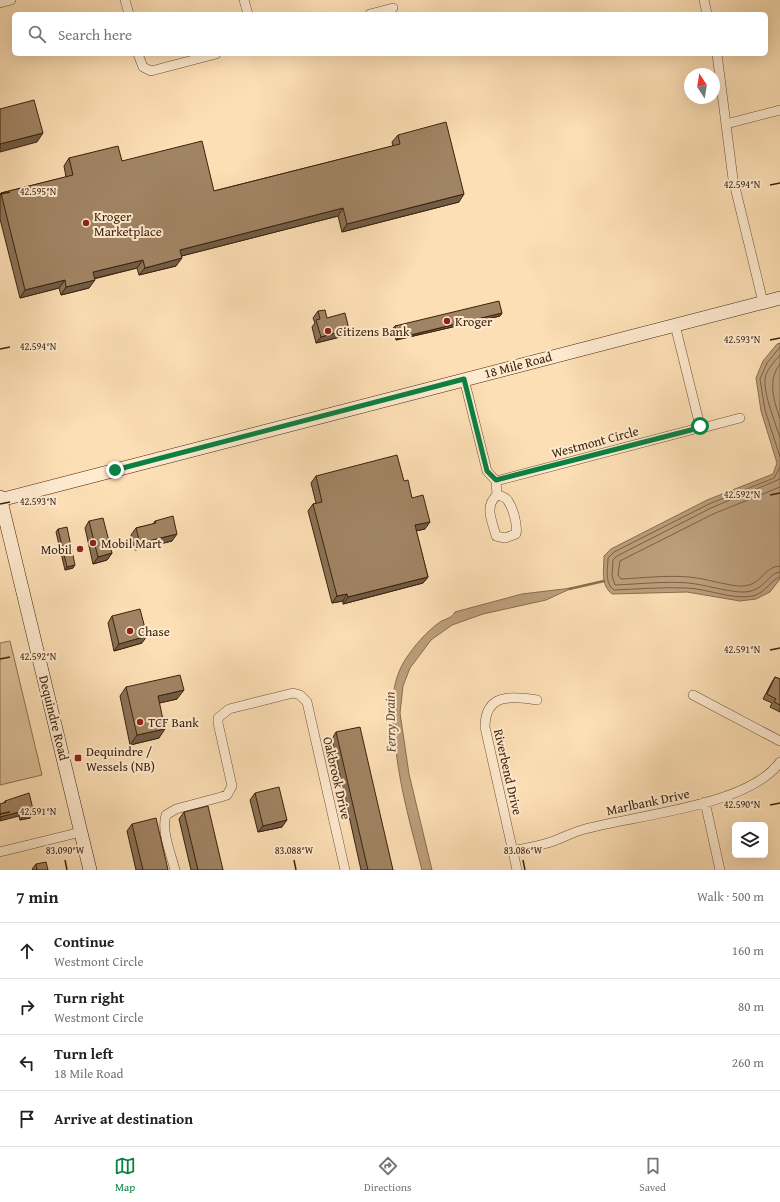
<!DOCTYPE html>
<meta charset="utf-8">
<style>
body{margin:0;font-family:"Gentium Book Plus",serif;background:#f2f2f2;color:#222}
.controls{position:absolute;right:12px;bottom:12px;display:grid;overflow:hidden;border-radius:6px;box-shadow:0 4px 16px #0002}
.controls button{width:36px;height:36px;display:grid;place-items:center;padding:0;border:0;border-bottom:1px solid #e0e0e0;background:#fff;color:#222;font:20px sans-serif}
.compass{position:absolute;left:684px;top:68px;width:36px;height:36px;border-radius:50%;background:#fff;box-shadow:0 4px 16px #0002;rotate:348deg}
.stop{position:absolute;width:12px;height:12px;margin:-9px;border:3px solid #0b8043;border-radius:50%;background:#fff}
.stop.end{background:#0b8043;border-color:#fff;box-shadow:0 1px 4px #0008}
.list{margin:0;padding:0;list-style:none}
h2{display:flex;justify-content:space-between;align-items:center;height:52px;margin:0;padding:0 16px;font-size:17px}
h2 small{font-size:13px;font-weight:400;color:#767676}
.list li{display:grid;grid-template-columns:26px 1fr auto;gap:12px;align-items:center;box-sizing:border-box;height:56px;padding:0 16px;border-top:1px solid #e0e0e0}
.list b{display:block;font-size:15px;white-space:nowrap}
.list p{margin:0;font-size:13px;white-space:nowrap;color:#767676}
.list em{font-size:13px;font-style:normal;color:#767676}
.icon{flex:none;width:22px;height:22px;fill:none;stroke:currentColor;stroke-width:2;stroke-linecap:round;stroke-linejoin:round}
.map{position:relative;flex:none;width:780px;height:870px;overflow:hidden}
.search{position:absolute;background:#fff;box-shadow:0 4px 16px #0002;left:12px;right:12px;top:12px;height:44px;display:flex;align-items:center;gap:10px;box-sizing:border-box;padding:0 14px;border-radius:6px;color:#767676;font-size:15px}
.sheet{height:276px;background:#fff}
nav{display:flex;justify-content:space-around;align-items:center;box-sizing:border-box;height:56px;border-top:1px solid #e0e0e0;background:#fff;font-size:11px;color:#767676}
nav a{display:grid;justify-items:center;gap:2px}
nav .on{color:#0b8043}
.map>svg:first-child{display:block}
.green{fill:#dcbf98;stroke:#8c7052}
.water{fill:#bc9f7c;stroke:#896d4f}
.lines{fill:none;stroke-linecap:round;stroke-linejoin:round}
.shore{stroke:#7c6044;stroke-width:1}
.stream{stroke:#896d4f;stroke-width:2.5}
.street-casing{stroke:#6d5136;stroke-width:10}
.secondary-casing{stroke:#3d220c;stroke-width:14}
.street{stroke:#feeacf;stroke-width:9}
.secondary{stroke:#feeacf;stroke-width:13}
.wall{fill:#8a7256;stroke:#3d220c}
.shaded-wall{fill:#715c46;stroke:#3d220c}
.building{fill:#a18464;stroke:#3d220c}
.route{stroke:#0b8043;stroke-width:5}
.ticks{fill:none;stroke:#3d220c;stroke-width:1.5}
.poi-dot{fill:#8f2418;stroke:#feeacf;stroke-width:1.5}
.labels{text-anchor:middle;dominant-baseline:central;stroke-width:4;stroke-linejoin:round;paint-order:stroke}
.poi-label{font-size:13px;fill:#3d220c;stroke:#feeacf;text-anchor:start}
.street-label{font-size:13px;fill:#3d220c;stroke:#feeacf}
.water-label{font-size:14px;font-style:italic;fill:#694e33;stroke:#feeacf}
.ticks-label{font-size:10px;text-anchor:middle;fill:#3d220c;stroke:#feeacf;stroke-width:4;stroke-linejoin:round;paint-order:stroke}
</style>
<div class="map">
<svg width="780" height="870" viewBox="0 0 780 870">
<rect width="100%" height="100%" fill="#fddfb5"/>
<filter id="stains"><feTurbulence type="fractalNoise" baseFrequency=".005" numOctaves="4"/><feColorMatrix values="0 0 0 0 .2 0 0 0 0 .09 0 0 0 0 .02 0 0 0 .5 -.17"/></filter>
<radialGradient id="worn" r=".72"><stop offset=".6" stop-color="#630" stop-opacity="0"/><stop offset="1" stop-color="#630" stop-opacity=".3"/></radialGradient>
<!-- green -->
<path class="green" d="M10 641 42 775 0 785V643Z"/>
<!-- water -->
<path class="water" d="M780 343V579L770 592 756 599 740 601 687 592 612 594C600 584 604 570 604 556L611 549 707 500 773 474 777 463 761 411 756 378 763 361 777 344Z
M572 588 546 600 483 614 452 625 431 640 410 668 403 686 400 713 409 774 432 870H422C412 830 401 793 396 751 393 720 387 689 405 660 414 646 427 631 440 622 445 619 452 618 455 612L522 594Z"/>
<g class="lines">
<!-- shore -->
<path class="shore" d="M780 347 767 363 760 379 765 410 780 457
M780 355C774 362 766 370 765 379 763 393 776 424 780 438
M780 364C767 380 774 401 780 419
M780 467 774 478 709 504 614 552 608 558C608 568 604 583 614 590 638 589 663 587 687 588 709 589 732 600 753 596 765 593 773 578 780 577
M780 479 711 508 617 556 613 560 612 576 615 585C640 584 665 581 689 583 706 585 724 591 741 592 765 593 767 573 780 572
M780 487 713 514 620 561 618 575 621 579C643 578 666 575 689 577 704 578 731 587 744 586 763 584 764 566 780 566"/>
<!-- stream -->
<path class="stream" d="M569 589 604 581"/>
<!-- street casing -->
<g class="street-casing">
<path id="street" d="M125 0 129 14
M244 0 248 14
M704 0 707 14
M0 3 11 0
M370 14 393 8
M138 54 143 67 151 71 216 54
M717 54 733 179 763 302
M726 124 780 110
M675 325 700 426
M464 379 487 471 496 481 691 430 700 426 706 427 740 418
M496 481 497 495C484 507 492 520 496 536L505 538 516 534C518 526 513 508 508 501 506 497 501 496 497 495
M693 695 780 741
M705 802 720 870
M513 851C525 848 539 846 551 842 563 838 573 832 585 829 636 815 749 806 780 762
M0 852 81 832
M175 870C171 854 161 831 166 815L176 809 221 797 227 795 232 786 218 723V718L229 709 293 693 300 695 307 702 345 870
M517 870 485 727C485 693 512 696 537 700"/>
</g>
<!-- secondary casing -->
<g class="secondary-casing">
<path id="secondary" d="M0 497 90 870
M0 500 780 298"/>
</g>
<!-- street -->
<use href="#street" class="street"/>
<!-- secondary -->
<use href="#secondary" class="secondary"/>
</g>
<!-- wall -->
<path class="wall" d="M398 135 459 202 342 232 338 216 181 256 176 266 139 275 137 268 94 279 89 288 61 295 59 288 20 298 0 219V194L1 193 66 177 64 166 69 158 122 161 214 191 393 146 392 142Z
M318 311 327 318 344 336 316 343 312 327 315 323 313 318Z
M502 313 500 316 396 340 393 328 395 326Z
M316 476 404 481 412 498 425 529 416 531 428 577 423 583 343 604V601L332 603 308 511 313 504 316 503 311 483Z
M89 521 112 553 107 560 93 564 85 528Z
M155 521 172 541 135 550 131 535 136 528 153 524Z
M58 529 73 568 65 570 56 532Z
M112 616 142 643 114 651 108 623Z
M775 677 780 679V712L770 707 772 703 763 699 772 682Z
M126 687 177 699 159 703V738L130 745 120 696Z
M336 732 393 870H361L332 739Z
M255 793 282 827 258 832 250 800Z
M5 801 34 813 30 818 20 820 19 816 4 803Z
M184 812 223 870H191L179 819Z
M132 824 168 870H136L127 831Z
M36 864 48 870H33L32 869Z"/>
<!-- shaded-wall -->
<path class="shaded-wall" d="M43 133 37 142 0 152V144Z
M464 194 459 202 342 232 347 224Z
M343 208 338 216 174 258 180 250Z
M182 258 176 266 139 275 145 268Z
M143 260 137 268 87 280 93 272Z
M65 280 59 288 20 298 25 290Z
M95 280 89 288 61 295 66 287Z
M502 313 500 316 396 340 398 338Z
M349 329 344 336 316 343 321 337Z
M430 522 425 529 410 532 415 525Z
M177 534 172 541 135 550 140 543Z
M112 553 107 560 93 564 98 557Z
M75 565 73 568 65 570 67 567Z
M428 577 423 583 343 604 348 597Z
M347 594 343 601 332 603 337 596Z
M147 636 142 643 114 651 119 644Z
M184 690 177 699 151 705 158 696Z
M165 729 159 738 130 745 137 735Z
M23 811 19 816 0 821V817Z
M34 813 30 818 20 820 24 816Z
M287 820 282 827 258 832 263 826Z"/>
<!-- building -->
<path class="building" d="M34 100 43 133 0 144V109Z
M446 122 464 194 347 224 343 208 180 250 182 258 145 268 143 260 93 272 95 280 66 287 65 280 25 290 1 193 73 175 69 158 118 146 122 161 202 141 214 191 400 144 398 135Z
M499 301 502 313 398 338 395 326Z
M325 310 327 318 345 313 349 329 321 337 316 320 320 319 318 311Z
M397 455 404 481 408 480 412 498 423 495 430 522 415 525 428 577 348 597 347 594 337 596 313 504 322 502 316 476Z
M173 516 177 534 140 543 136 528 156 523 155 521Z
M103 518 112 553 98 557 89 521Z
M67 527 75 565 67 567 58 529Z
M140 609 147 636 119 644 112 616Z
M180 675 184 690 158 696 165 729 137 735 126 687Z
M775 677 780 679V705L774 702 776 699 767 694Z
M360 727 393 870H368L336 732Z
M279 787 287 820 263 826 255 793Z
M29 793 34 813 24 816 23 811 0 817V804L6 802 5 801Z
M208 806 223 870H198L184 812Z
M156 818 168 870H143L132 824Z
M46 862 48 870H36H37L36 864Z"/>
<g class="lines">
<!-- route -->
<path class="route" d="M115 470 464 379 487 471 496 480 691 430 700 426"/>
</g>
<!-- ticks -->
<path class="ticks" d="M770 185 780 183M0 194 10 192M770 340 780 338M0 349 10 347M770 495 780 493M0 504 10 502M770 650 780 648M0 659 10 657M770 805 780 803M0 814 10 812M65 860 67 870M294 860 296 870M523 860 525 870"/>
<!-- markers -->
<g class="poi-dot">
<circle cx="86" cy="223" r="4"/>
<circle cx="447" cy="321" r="4"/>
<circle cx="328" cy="331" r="4"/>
<circle cx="93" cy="543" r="4"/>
<circle cx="80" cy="549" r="4"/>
<circle cx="130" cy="631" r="4"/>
<circle cx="140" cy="722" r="4"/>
<rect x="74" y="754" width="8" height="8" rx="2"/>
</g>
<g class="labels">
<!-- poi labels -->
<g class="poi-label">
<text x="94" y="216">Kroger<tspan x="94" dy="15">Marketplace</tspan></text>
<text x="455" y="321">Kroger</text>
<text x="336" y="331">Citizens Bank</text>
<text x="101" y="543">Mobil Mart</text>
<text x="72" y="549" text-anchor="end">Mobil</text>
<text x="138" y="631">Chase</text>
<text x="148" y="722">TCF Bank</text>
<text x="86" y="751">Dequindre /<tspan x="86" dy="15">Wessels (NB)</tspan></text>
</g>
<!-- street labels -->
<g class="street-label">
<text transform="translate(518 365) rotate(-15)">18 Mile Road</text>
<text transform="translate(595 442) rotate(-15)">Westmont Circle</text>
<text transform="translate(54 718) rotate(76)">Dequindre Road</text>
<text transform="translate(508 772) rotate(77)">Riverbend Drive</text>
<text transform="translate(337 778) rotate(77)">Oakbrook Drive</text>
<text transform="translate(648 802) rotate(-12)">Marlbank Drive</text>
</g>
<!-- water labels -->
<g class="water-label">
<text transform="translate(390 722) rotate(-91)">Ferry Drain</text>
</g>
</g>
<g class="ticks-label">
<text x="742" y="188">42.594°N</text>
<text x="38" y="195">42.595°N</text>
<text x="742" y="343">42.593°N</text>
<text x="38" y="350">42.594°N</text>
<text x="742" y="498">42.592°N</text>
<text x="38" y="505">42.593°N</text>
<text x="742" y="653">42.591°N</text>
<text x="38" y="660">42.592°N</text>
<text x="742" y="808">42.590°N</text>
<text x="38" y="815">42.591°N</text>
<text x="65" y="854">83.090°W</text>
<text x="294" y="854">83.088°W</text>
<text x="523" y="854">83.086°W</text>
</g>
<rect width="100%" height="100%" filter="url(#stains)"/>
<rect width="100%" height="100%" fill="url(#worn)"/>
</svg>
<div class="controls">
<button><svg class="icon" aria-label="layers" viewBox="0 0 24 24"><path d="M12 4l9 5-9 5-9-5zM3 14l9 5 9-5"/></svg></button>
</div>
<svg class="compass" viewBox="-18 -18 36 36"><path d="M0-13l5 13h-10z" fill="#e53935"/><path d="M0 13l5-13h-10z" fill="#767676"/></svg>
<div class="stop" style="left:700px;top:426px"></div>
<div class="stop end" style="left:115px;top:470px"></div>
<div class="search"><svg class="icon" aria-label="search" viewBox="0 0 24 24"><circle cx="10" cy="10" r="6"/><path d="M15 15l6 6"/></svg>Search here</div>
</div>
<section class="sheet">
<h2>7 min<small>Walk · 500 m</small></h2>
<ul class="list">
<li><svg class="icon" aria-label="ahead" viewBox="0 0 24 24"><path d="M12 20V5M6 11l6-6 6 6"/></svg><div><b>Continue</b><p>Westmont Circle</p></div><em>160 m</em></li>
<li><svg class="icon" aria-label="right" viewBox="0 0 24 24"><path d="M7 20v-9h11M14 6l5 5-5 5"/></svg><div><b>Turn right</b><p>Westmont Circle</p></div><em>80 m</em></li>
<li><svg class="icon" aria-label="left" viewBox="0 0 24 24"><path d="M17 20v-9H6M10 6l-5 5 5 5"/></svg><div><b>Turn left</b><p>18 Mile Road</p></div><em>260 m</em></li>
<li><svg class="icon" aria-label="arrive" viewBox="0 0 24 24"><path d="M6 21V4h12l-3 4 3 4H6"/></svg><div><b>Arrive at destination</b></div></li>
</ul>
</section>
<nav>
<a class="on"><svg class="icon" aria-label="map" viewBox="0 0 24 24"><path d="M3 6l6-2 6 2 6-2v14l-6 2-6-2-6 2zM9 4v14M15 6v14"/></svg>Map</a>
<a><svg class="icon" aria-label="directions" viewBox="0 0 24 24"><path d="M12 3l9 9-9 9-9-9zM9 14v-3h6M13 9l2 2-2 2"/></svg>Directions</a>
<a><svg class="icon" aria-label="saved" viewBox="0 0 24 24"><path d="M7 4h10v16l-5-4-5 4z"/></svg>Saved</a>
</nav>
